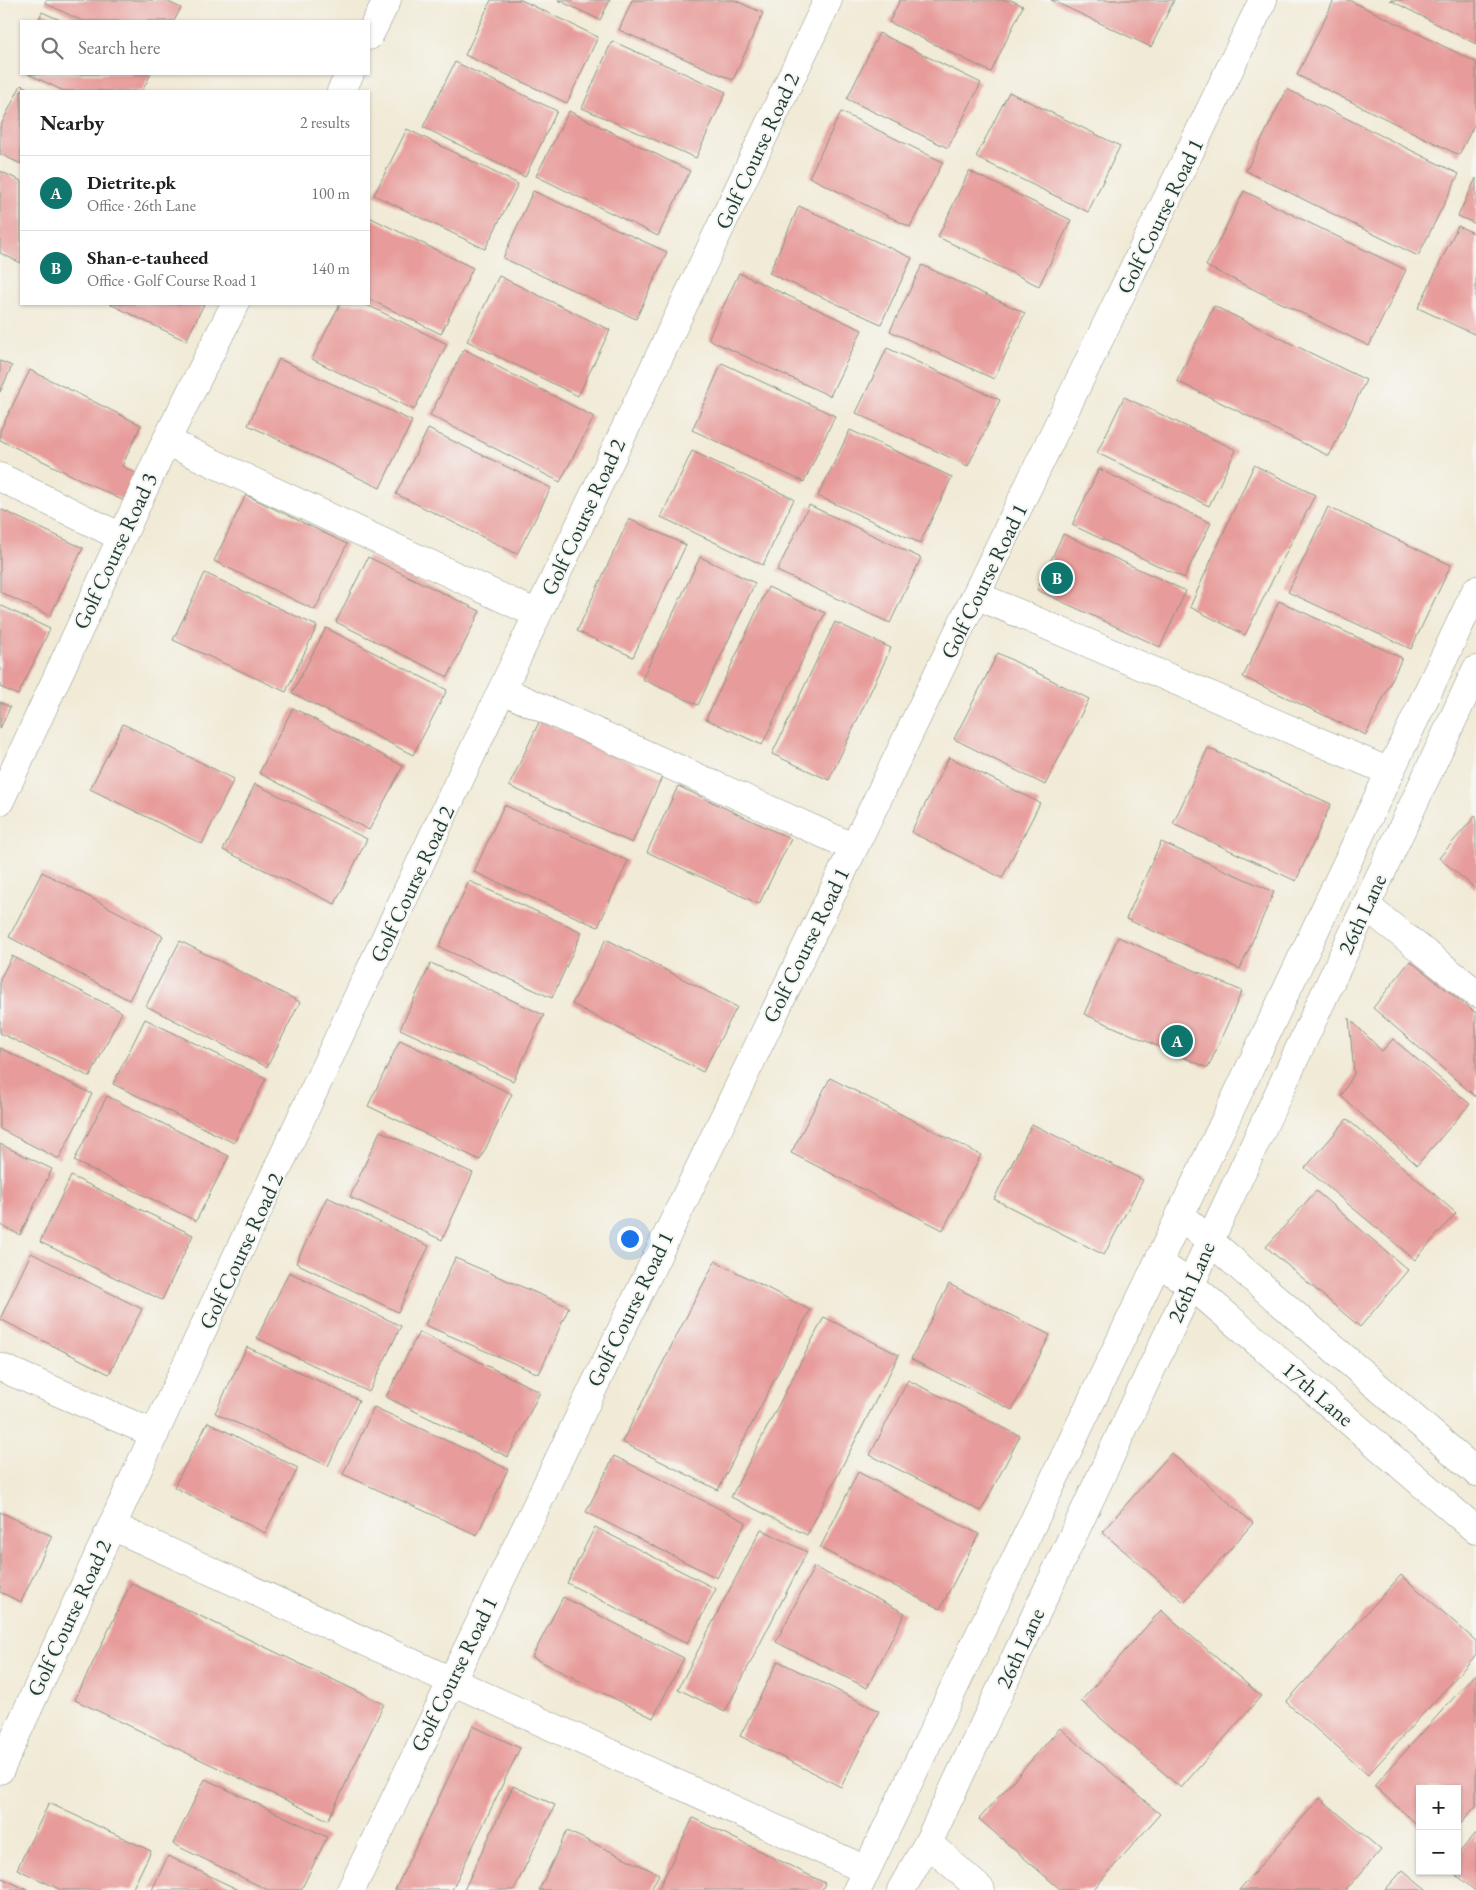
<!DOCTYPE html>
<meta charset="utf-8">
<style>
body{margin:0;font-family:"EB Garamond",serif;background:#f6f6f6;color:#202124}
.controls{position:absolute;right:15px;bottom:15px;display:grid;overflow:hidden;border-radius:0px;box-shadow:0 1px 4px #0004}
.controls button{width:45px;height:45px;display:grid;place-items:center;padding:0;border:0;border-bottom:1px solid #e0e0e0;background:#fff;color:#202124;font:25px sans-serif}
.you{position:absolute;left:629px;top:1238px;width:18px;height:18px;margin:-12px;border:4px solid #fff;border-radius:50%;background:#1a73e8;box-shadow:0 0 0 8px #1a73e833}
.badge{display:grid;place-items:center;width:32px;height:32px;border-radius:50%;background:#0f766e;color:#fff;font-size:16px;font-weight:700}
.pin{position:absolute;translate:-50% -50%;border:2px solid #fff;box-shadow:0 1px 5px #0006}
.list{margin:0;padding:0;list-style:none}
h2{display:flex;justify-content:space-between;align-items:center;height:65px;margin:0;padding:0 20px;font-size:21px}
h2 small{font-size:16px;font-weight:400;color:#757577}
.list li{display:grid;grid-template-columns:32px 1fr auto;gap:15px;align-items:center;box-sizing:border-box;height:75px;padding:0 20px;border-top:1px solid #e0e0e0}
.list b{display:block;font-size:19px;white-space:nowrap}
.list p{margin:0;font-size:16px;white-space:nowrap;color:#757577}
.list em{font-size:16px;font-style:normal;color:#757577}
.icon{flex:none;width:28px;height:28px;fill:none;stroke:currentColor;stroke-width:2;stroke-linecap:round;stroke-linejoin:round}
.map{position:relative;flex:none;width:1476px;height:1890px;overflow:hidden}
.search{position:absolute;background:#fff;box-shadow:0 1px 4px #0004;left:20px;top:20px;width:350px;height:55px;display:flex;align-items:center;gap:12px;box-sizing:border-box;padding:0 18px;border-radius:0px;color:#757577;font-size:19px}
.panel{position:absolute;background:#fff;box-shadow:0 1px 4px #0004;left:20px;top:90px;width:350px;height:215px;border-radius:0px}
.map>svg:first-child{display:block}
.building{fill:#e79b9a}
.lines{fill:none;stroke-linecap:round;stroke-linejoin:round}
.minor-casing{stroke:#889485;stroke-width:29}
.tertiary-casing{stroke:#889485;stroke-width:29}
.minor{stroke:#fff;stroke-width:28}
.tertiary{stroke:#fff;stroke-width:28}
.labels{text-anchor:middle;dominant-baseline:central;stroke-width:4;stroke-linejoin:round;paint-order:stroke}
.street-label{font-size:22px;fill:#1f3d34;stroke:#f6f6f2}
</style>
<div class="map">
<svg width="1476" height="1890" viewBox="0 0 1476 1890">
<rect width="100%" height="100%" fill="#f6f6f2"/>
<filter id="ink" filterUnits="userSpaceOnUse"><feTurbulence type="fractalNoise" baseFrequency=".02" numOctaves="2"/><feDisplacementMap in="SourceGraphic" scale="10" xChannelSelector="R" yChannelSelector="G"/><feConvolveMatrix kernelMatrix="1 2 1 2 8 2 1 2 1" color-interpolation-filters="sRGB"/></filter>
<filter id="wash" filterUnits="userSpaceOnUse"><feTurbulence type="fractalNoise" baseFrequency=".0096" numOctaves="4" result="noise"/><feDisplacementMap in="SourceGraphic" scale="20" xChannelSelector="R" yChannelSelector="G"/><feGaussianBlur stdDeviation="1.12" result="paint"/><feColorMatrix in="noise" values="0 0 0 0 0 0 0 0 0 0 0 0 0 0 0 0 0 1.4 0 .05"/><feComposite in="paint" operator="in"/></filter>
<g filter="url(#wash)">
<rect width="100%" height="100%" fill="#f1ead6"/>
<g id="blocks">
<!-- building -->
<path class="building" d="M46 0H164L181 8 174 21H82L45 3Z
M491 0H521L598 37 567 103 465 55Z
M558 0H610L600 20Z
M632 0H734L763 13 733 80 619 30Z
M900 0H1011L1023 6 991 72 889 22Z
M1051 0H1174L1151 47Z
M1334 0H1349L1476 62V121L1459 155 1297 75Z
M1390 0H1476V44Z
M42 12 62 21H38Z
M879 33 981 83 948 148 847 99Z
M612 41 726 92 696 158 582 108Z
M455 62 557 111 525 177 423 127Z
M28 74H151L142 91H64Z
M21 85 34 91H21V164L0 154V127Z
M1287 89 1459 174 1418 256 1246 171Z
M1009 92 1120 146 1088 212 976 157Z
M569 111 690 171 658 236 536 176Z
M841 112 943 162 910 227 809 177Z
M407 129 518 184 485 249 374 195Z
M0 171 21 181V263L0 253Z
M969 171 1071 220 1039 286 938 237Z
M1476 178V224L1458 216Z
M533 191 667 252 636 319 503 258Z
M1244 191 1406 270 1369 346 1206 266Z
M799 206 912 258 881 324 769 273Z
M369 217 473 268 441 334 369 299Z
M1458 226 1476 234V335L1418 308Z
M922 265 1025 313 994 379 890 331Z
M739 273 862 330 830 396 708 339Z
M499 276 610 330 578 396 467 341Z
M110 304H204L186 341Z
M340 304H365L447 344 414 410 312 359Z
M1214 306 1366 380 1329 456 1177 381Z
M887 348 1000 400 968 466 856 413Z
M464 349 594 417 560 482 430 415Z
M279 359 412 421 380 488 248 425Z
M0 361 12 366 0 392Z
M722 363 835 416 804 482 692 430Z
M30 370 141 425 122 466 138 474 124 501 0 440V431Z
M1124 397 1236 450 1209 506 1097 453Z
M428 429 551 488 517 554 396 494Z
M850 430 952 477 920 543 818 496Z
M692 451 794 499 763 565 661 517Z
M1254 465 1315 495 1245 635 1190 607Z
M1099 469 1211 523 1184 578 1072 525Z
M246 495 347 544 315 610 214 561Z
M809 505 921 558 890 623 777 571Z
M1328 507 1451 565 1411 649 1288 592Z
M0 509 83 548 50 616 0 592Z
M629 519 686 545 633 657 577 631Z
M1063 534 1186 591 1160 647 1037 590Z
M368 557 480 611 448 677 336 622Z
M700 557 755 583 698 705 642 679Z
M205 573 317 626 286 692 173 640Z
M768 587 825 613 762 745 706 719Z
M1279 601 1402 658 1366 735 1243 677Z
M0 605 50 629 18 695 0 687Z
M835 622 891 648 829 780 772 754Z
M326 628 447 690 413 755 292 693Z
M998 653 1089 699 1045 785 954 739Z
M0 702 10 707 0 729Z
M293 708 403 766 369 830 259 773Z
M540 720 662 777 632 843 509 786Z
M123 724 234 779 202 844 90 789Z
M1208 748 1331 804 1296 881 1173 824Z
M949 757 1040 803 1002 878 911 832Z
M255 784 367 839 335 904 223 850Z
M678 786 791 839 759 904 647 852Z
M504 805 628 861 598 927 474 872Z
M1476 815V889L1439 858Z
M1161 842 1274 892 1240 969 1126 919Z
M42 872 163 936 129 1000 9 937Z
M469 881 582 932 552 998 439 947Z
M1118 937 1242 991 1208 1068 1084 1014Z
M606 939 737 1007 703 1072 572 1004Z
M180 941 300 1002 267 1067 146 1006Z
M12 956 122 1012 90 1077 0 1033V979Z
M1410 961 1476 1013V1097L1373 1008Z
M431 963 544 1015 513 1081 400 1029Z
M1349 1018 1382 1051 1393 1039 1470 1104 1417 1165 1341 1096 1354 1074Z
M145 1019 266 1078 234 1143 113 1084Z
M400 1040 512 1094 480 1160 368 1106Z
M0 1048 92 1094 59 1159 0 1129Z
M830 1078 981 1155 943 1230 791 1153Z
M107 1096 229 1156 196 1221 74 1161Z
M1347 1119 1456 1213 1415 1260 1305 1168Z
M1032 1124 1143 1180 1104 1255 994 1199Z
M380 1131 473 1173 442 1240 350 1197Z
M0 1144 52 1169 20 1235 0 1225Z
M71 1176 193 1235 162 1300 40 1242Z
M1316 1191 1408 1270 1360 1327 1266 1247Z
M327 1197 429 1246 398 1312 296 1263Z
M31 1253 142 1309 109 1374 0 1319Z
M455 1258 569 1307 539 1374 425 1325Z
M715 1261 810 1310 718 1490 622 1442Z
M289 1272 401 1326 369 1392 257 1338Z
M949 1284 1050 1335 1012 1410 911 1359Z
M824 1317 899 1355 807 1535 731 1497Z
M419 1332 540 1392 508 1457 386 1397Z
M247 1347 359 1400 328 1466 215 1413Z
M908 1380 1020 1436 981 1511 870 1455Z
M374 1407 508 1469 477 1535 343 1474Z
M208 1422 298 1468 265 1533 174 1487Z
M1171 1453 1253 1523 1184 1602 1102 1532Z
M614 1456 746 1522 717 1578 586 1512Z
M858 1472 979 1534 940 1609 820 1548Z
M0 1512 52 1536 21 1602 0 1592Z
M595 1527 716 1589 687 1644 567 1583Z
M761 1529 807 1552 725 1712 678 1689Z
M814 1567 905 1613 867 1688 776 1642Z
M1401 1575 1476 1641V1655L1368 1775 1286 1702Z
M131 1583 384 1704 328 1820 75 1700Z
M563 1597 684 1658 653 1718 532 1657Z
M1161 1610 1261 1696 1181 1788 1081 1701Z
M778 1661 879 1711 841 1787 740 1736Z
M1476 1673V1806L1457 1827V1789H1420V1827L1374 1786Z
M473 1726 520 1748 452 1890H395Z
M1060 1728 1160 1814 1093 1890H1061L979 1819Z
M205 1779 327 1837 301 1890H268L173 1844Z
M513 1786 555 1805 514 1890H464Z
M1320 1798 1381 1850 1346 1890H1239Z
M49 1803 151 1851 132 1890H61L17 1869Z
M693 1818 825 1883 822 1890H658Z
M567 1831 659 1874 651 1890H539Z
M1476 1833V1890H1474L1452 1871H1457V1855Z
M168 1856 239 1890H152Z
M1403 1870 1427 1890H1385Z
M0 1877 27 1890H0Z"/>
</g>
</g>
<g filter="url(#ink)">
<use href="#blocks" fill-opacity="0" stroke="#889485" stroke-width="1"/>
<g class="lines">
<!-- minor casing -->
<g class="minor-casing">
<path id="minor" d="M369 36 387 0
M341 91 350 74
M166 441 537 614
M0 477 121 537
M978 596 1390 772
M502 690 853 847
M0 801 166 441 235 304
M1366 906 1476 993
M1180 1215 1476 1472
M1158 1262 1191 1285 1476 1530
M0 1367 155 1434
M112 1526 866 1870
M0 1770C270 1178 549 589 828 0
M928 1843 981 1890
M351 1890C653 1259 961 631 1263 0"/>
</g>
<!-- tertiary casing -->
<g class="tertiary-casing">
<path id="tertiary" d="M857 1890 1158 1262 1476 590
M901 1890 928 1843 1191 1285 1210 1240 1476 670"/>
</g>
<!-- minor -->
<use href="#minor" class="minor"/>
<!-- tertiary -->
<use href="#tertiary" class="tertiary"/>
</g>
</g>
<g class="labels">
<!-- street labels -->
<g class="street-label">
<text transform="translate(757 151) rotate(-65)">Golf Course Road 2</text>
<text transform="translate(1160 216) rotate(-64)">Golf Course Road 1</text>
<text transform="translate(583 517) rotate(-65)">Golf Course Road 2</text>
<text transform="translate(115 551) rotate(-65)">Golf Course Road 3</text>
<text transform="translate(984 581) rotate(-64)">Golf Course Road 1</text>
<text transform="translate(412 884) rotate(-65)">Golf Course Road 2</text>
<text transform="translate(1362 914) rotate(-65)">26th Lane</text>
<text transform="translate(806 945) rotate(-64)">Golf Course Road 1</text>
<text transform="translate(241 1251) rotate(-65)">Golf Course Road 2</text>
<text transform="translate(1191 1282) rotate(-66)">26th Lane</text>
<text transform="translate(630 1309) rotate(-64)">Golf Course Road 1</text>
<text transform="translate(1318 1394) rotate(41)">17th Lane</text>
<text transform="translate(69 1618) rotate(-65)">Golf Course Road 2</text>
<text transform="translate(1020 1648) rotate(-65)">26th Lane</text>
<text transform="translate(454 1674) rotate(-64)">Golf Course Road 1</text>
</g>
</g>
</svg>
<div class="controls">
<button>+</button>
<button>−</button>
</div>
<div class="you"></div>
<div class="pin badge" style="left:1177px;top:1041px">A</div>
<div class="pin badge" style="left:1057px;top:578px">B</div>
<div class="search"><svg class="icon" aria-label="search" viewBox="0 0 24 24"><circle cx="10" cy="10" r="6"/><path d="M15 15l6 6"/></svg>Search here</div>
<section class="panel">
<h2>Nearby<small>2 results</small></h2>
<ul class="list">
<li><span class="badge">A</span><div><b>Dietrite.pk</b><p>Office · 26th Lane</p></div><em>100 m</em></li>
<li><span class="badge">B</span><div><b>Shan-e-tauheed</b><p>Office · Golf Course Road 1</p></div><em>140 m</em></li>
</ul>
</section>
</div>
